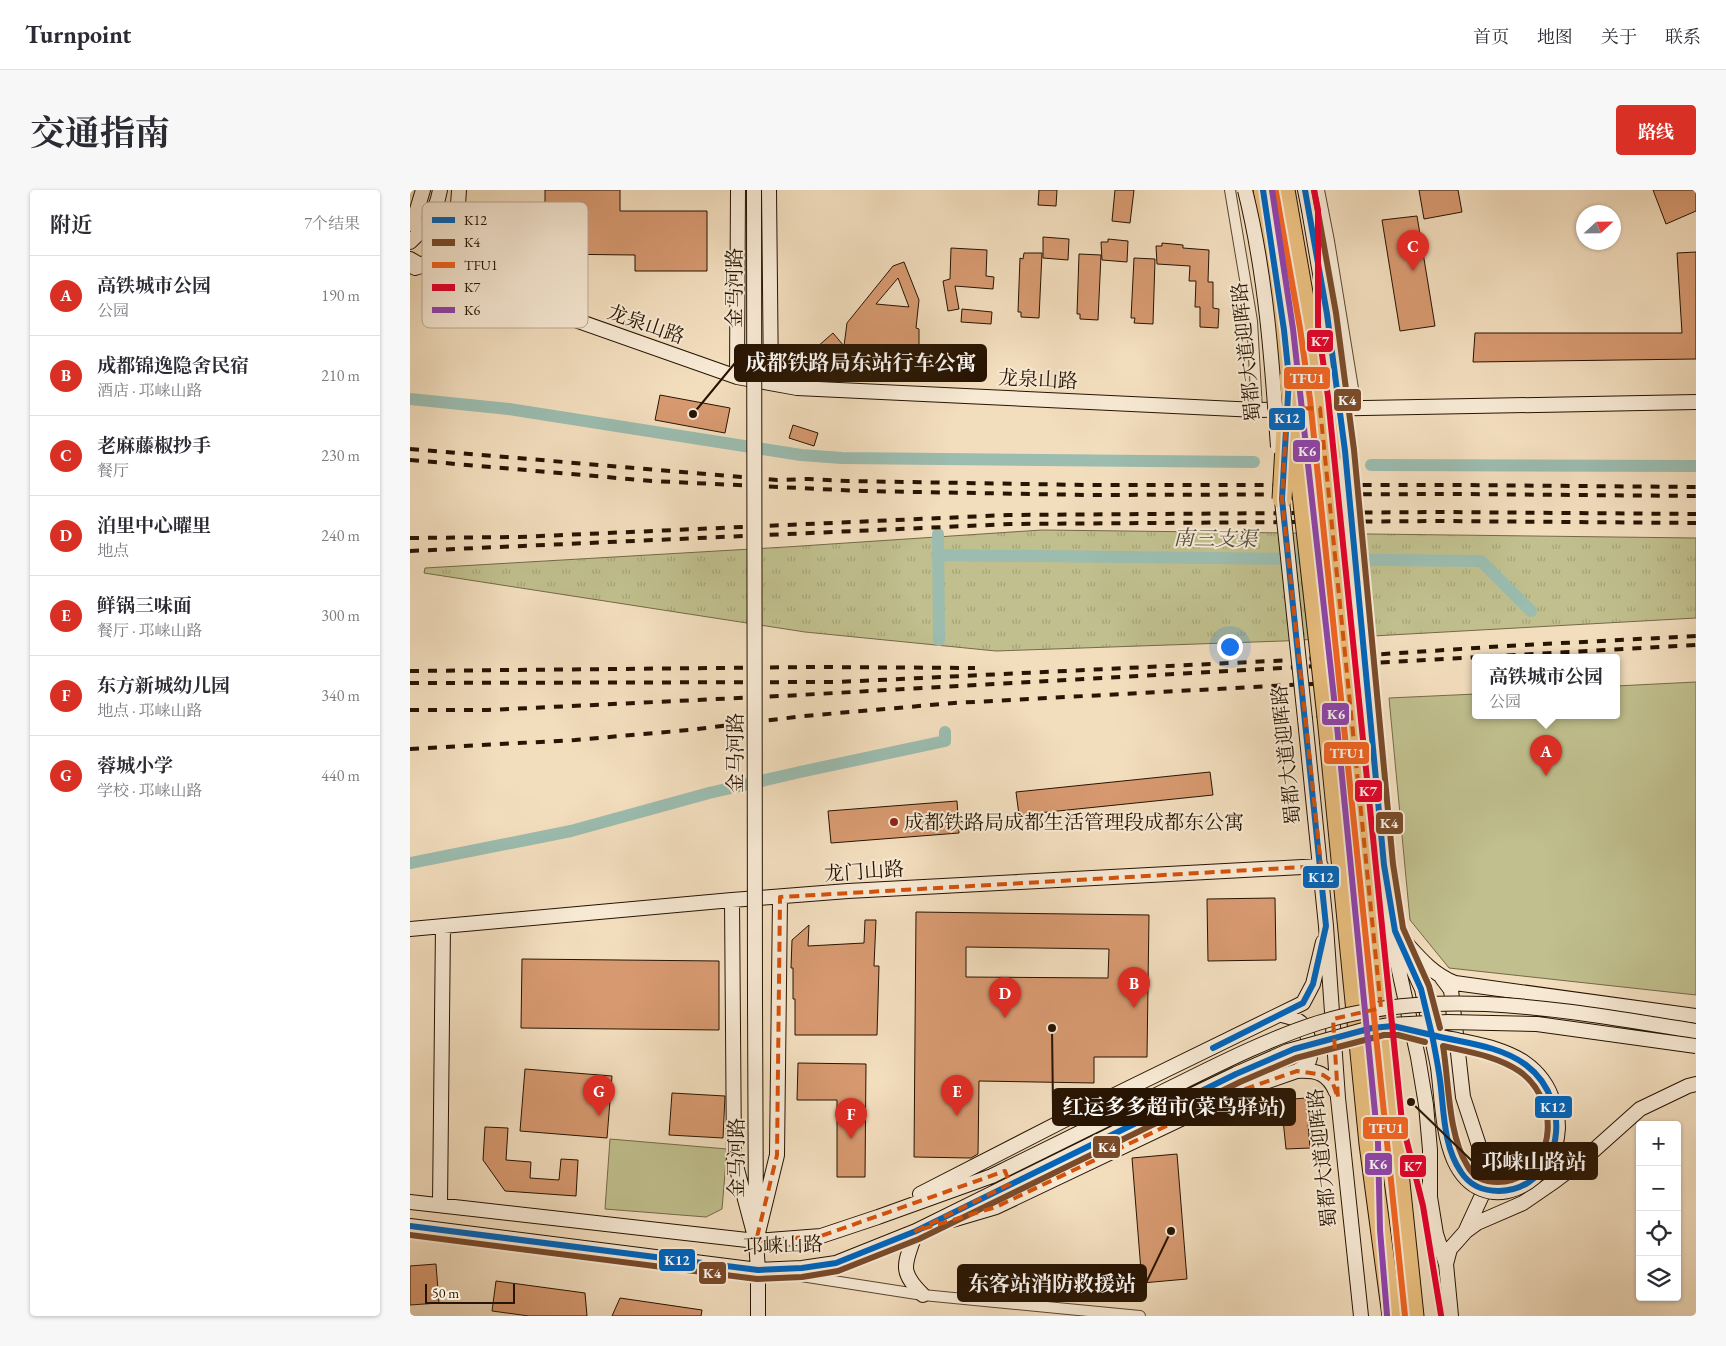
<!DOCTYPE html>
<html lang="zh">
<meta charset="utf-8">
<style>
body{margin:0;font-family:"EB Garamond","Noto Serif SC",serif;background:#f7f7f7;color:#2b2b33}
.controls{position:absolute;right:15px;bottom:15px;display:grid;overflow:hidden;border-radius:5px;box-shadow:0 1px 4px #0004}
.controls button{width:45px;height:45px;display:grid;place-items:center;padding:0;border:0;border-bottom:1px solid #e1e1e2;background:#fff;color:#2b2b33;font:25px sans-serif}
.compass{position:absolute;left:1166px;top:15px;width:45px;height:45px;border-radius:50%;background:#fff;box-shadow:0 1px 4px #0004;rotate:68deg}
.scale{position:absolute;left:15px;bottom:12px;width:90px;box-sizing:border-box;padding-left:5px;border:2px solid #271402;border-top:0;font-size:14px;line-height:18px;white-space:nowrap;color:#271402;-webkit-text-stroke:4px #f7e9d4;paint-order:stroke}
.you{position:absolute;left:819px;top:456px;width:18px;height:18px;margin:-12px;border:4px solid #fff;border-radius:50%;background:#1a73e8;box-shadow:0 0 0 8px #1a73e833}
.badge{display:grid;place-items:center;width:32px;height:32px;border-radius:50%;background:#d93025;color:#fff;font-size:16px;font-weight:700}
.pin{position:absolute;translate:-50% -41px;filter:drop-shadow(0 1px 2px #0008)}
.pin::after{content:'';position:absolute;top:26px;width:18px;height:15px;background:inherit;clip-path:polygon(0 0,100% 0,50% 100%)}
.popup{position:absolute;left:1062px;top:464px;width:148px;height:65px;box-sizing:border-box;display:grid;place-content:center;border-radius:5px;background:#fff;filter:drop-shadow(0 1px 4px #0005);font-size:16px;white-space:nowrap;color:#7c7c81}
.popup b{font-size:19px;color:#2b2b33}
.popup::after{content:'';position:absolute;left:50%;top:100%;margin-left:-10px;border:10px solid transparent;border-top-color:#fff}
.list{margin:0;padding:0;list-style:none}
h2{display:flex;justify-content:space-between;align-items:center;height:65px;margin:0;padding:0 20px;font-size:21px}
h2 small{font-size:16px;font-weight:400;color:#7c7c81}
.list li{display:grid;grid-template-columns:32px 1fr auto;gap:15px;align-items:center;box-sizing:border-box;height:80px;padding:0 20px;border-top:1px solid #e1e1e2}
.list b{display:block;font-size:19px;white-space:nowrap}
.list p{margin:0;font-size:16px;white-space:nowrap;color:#7c7c81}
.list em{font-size:16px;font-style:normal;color:#7c7c81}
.icon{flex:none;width:28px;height:28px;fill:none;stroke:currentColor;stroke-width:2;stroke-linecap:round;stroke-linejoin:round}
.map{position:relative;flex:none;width:1286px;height:1126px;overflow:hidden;border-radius:5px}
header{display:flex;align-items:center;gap:30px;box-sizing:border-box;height:70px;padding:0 25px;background:#fff;border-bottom:1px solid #e1e1e2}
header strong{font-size:24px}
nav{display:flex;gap:28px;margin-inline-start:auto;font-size:18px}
.intro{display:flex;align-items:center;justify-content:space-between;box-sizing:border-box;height:120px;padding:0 30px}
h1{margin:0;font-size:35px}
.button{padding:12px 22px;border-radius:5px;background:#d93025;color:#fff;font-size:18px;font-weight:700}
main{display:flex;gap:30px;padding:0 30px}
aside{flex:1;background:#fff;border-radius:5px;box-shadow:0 1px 4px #0004}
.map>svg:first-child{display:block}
.grass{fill:url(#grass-tufts);stroke:#746a48}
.park{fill:#c0bf8d;stroke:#746a48}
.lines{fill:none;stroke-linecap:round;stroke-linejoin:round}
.canal{stroke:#9bbcaf;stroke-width:12}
.building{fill:#d79970;stroke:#271402;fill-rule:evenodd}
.street-casing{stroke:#5a4631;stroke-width:12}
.secondary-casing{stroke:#271402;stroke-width:16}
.highway-casing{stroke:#271402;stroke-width:21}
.street{stroke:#f7e9d4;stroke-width:10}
.secondary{stroke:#f7e9d4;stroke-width:14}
.highway{stroke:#e9be7e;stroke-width:19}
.rail{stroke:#271402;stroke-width:4;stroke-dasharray:9 9;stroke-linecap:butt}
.secondary-bridge-casing{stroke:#271402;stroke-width:16;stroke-linecap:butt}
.highway-bridge-casing{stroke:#271402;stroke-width:21;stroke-linecap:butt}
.secondary-bridge{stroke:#f7e9d4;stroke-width:14}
.highway-bridge{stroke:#e9be7e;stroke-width:19}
.bus-1-casing{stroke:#f7e9d4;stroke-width:10}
.bus-2-casing{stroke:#f7e9d4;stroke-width:10}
.bus-3-casing{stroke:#f7e9d4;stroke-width:10}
.bus-4-casing{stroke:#f7e9d4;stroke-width:10}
.bus-5-casing{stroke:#f7e9d4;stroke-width:10}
.bus-1{stroke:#0065bd;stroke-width:6}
.bus-2{stroke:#7a4b2a;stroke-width:6}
.bus-3{stroke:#f26522;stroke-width:6}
.bus-4{stroke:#e4002b;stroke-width:6}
.bus-5{stroke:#8e44ad;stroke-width:6}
.marked{fill:none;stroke:#d5520b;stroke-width:4;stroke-dasharray:10 6;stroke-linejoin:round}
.poi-dot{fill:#8f2418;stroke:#f7e9d4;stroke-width:2}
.labels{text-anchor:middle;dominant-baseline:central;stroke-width:4;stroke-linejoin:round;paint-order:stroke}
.street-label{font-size:20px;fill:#271402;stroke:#f7e9d4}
.poi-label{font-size:20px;fill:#271402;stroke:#f7e9d4;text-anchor:start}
.water-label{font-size:21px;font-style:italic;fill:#504f3f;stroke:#f7e9d4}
.key{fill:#f7e9d4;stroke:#b9a995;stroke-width:1}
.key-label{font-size:14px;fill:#271402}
.leader{fill:none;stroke:#271402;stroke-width:2}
.callout-dot{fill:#271402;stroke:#f7e9d4;stroke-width:2}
.callout{fill:#271402;stroke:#271402;stroke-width:2}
.callout-label{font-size:21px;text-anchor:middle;font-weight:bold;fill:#fff}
.line-badge{stroke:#f7e9d4;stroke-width:2}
.badge-label{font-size:14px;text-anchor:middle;font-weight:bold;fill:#fff}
</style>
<header>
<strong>Turnpoint</strong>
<nav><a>首页</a><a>地图</a><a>关于</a><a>联系</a></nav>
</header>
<div class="intro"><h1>交通指南</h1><a class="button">路线</a></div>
<main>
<aside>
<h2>附近<small>7个结果</small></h2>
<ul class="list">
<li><span class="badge">A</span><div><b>高铁城市公园</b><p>公园</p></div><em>190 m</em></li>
<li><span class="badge">B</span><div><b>成都锦逸隐舍民宿</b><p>酒店 · 邛崃山路</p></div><em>210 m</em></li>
<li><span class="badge">C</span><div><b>老麻藤椒抄手</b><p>餐厅</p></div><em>230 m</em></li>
<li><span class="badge">D</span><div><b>泊里中心曜里</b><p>地点</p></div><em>240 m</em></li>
<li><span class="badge">E</span><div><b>鲜锅三味面</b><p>餐厅 · 邛崃山路</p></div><em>300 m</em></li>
<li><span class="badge">F</span><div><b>东方新城幼儿园</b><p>地点 · 邛崃山路</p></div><em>340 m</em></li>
<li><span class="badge">G</span><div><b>蓉城小学</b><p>学校 · 邛崃山路</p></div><em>440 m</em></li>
</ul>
</aside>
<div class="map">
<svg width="1286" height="1126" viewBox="0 0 1286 1126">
<defs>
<pattern id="grass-tufts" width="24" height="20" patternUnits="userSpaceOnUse" patternTransform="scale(1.25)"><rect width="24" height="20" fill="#c0bf8d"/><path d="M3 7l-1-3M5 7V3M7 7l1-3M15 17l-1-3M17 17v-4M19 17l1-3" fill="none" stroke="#a5a378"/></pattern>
</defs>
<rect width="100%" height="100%" fill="#f2ddbd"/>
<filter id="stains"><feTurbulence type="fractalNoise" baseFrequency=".004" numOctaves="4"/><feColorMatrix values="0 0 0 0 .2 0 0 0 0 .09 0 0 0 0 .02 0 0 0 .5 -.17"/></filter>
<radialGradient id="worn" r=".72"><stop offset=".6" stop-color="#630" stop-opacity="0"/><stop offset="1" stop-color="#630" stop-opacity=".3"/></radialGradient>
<!-- grass -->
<path class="grass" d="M632 340 1286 348V428L873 451 586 461 395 442 14 383 15 378 376 357Z"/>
<!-- park -->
<path class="park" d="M1286 492V805L1039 778 1000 730 979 508 1066 504V525H1206V496Z
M200 949 317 959 312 1019 296 1027 195 1019Z"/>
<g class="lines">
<!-- canal -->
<path class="canal" d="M0 209 99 219 391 265 432 268 844 272
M961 275 1286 276
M528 344 529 450
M527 365 1071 371 1121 421
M0 673 161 641 299 603 390 582 535 551V542"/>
</g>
<!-- building -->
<path class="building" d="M135 0H210V21H297V81H225V65L135 64Z
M629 0H647L646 16 628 15Z
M705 0H724L720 33 702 31Z
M1009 0H1048L1052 22 1014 29Z
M1243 0H1286V21L1256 34Z
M1007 26 1025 136 990 141 972 30Z
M633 47 659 49 658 70 633 68Z
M698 49 718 51 717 72 692 70 691 52H698Z
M752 53 773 55V58L799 60 798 92H803V118L809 119 808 138 790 137V117H785L786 91H779L780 76 747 74 746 56H752Z
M541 58 577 60 576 86 584 87 583 99 545 96 549 119 538 121 533 91 540 89Z
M1286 62V169L1063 172 1065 143H1272L1267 63Z
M614 63H632L629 128 611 127V122H608L610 68 613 69Z
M669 64 691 65 688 130 670 129V124H667Z
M724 68 745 69 743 134 724 133 725 128H721Z
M494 72 509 110 506 138 509 139V180L456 179 424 175V180L401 179V169H417L407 157 423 143 434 156 437 133 483 76ZM488 88 499 117 466 114Z
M552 119 582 122 581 134 551 132Z
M250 205 320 218 315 243 245 230Z
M383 235 408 243 404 256 379 248Z
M800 582 803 605 609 625 606 602Z
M547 611 549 643 421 653 418 621Z
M865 708 866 770 798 771 797 709Z
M506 722 739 725 737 867H684V893L569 891 568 964 561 968 504 967ZM556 757 699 759 698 788 556 787Z
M455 730H466L464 776H469L467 845H385V809H383V778H381L382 750 399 735 398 756 454 753Z
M112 769 309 771V840L111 838Z
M388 873 456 874 455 987H427V910H387Z
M115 879 202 886 197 948 110 941Z
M262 903 315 906 313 948 259 945Z
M896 908 900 958 876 959 871 910Z
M75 937 98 938 96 970 121 972 120 988 149 990 151 969 168 970 166 1006 95 1001 73 970Z
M767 964 777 1089 732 1093 722 968Z
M26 1074 29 1113 0 1115V1076Z
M86 1091 175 1103 177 1126H119L82 1121Z
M210 1108 292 1120 291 1126H202Z"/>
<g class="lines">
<!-- street casing -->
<g class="street-casing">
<path id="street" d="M820 0 842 131 847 220
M909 0 919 51 946 217
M372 1083 513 1105 730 1126"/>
</g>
<!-- secondary casing -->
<g class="secondary-casing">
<path id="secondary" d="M359 0 361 193
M895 0 899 20
M0 34 6 23 13 0
M0 52C16 37 26 22 30 0
M0 69 12 76 327 187 387 198 847 220 1286 212
M5 78C13 76 16 72 22 67 42 48 48 28 49 0
M327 187 328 0
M960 524 983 753 1008 867 1016 915 1020 960V1007L1026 1044 1036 1074 1041 1126
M895 529 916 736 928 908 951 1126
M322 710 324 968 345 1047
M0 739 322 710 438 701 911 676
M985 741C1004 761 1019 783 1045 793L1286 826
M990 751 1012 799 1028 877
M1032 788 1041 800 1053 907 1076 977 1074 1001 1056 1040
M345 810 346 1051 348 1080V1126
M887 881C907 880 918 883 926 902
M510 1004 674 920 893 813 903 794 913 752
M0 1012 346 1051 411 1046 468 1027 582 986 738 909
M30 1014 33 736
M542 1030 586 1017 832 900 887 881C892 878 897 876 899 871 903 862 897 839 891 833 886 828 879 827 872 825
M0 1036 348 1080 392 1078 426 1073 506 1041 747 922
M506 1041C497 1072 486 1079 513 1105
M346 1051 367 965 370 707
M1036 1074 1040 1059 1056 1041 1067 1033 1113 1013 1145 991 1174 969 1230 919 1278 896 1286 894"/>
</g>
<!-- highway casing -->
<g class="highway-casing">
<path id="highway" d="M853 0 874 140 879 188
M875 0 899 137
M941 525 1004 1126
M917 527 959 954 982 1126"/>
</g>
<!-- street -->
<use href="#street" class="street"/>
<!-- secondary -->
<use href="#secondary" class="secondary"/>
<!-- highway -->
<use href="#highway" class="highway"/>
<!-- rail -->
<path class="rail" d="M0 259 367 290 398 289 438 291 678 295H1046L1286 297
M0 270 242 291 452 301 678 305 1047 304 1286 306
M0 348 109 347 598 325 1029 322 1286 324
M0 361 601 334 1031 331 1286 333
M0 481 407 477 565 478
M0 493 428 492 882 470 1096 456 1286 446
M0 520H78L371 506 1286 455
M0 559 165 550 279 540 394 526 544 513 956 491"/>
<!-- secondary-bridge casing -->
<g class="secondary-bridge-casing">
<path id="secondary-bridge" d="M344 0 345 810
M835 0C856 84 862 171 868 257
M899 20 917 124 929 217
M934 253 960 524
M871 301 895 529
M996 839C1013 843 1030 847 1047 850 1070 855 1095 859 1115 873 1128 882 1139 896 1143 912 1146 920 1148 929 1148 938 1146 995 1072 1032 1044 970 1032 942 1032 907 1028 877
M738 909C794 882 849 852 908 833 1030 794 1162 822 1286 841
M747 922 826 884 878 861 957 839 980 835 1038 832 1127 834 1286 856"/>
</g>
<!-- highway-bridge casing -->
<g class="highway-bridge-casing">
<path id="highway-bridge" d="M899 137 909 208 941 525
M879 188 917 527
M916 196 935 261
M872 309 876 239"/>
</g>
<!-- secondary-bridge -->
<use href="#secondary-bridge" class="secondary-bridge"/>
<!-- highway-bridge -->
<use href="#highway-bridge" class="highway-bridge"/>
<!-- bus-1 casing -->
<g class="bus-1-casing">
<path id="bus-1" d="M895 0 917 124 935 261 974 675 985 741 1011 799 1022 845
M1022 845C1053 853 1089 855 1116 875 1128 884 1137 897 1142 911 1156 951 1135 1000 1089 1001 1073 1001 1060 996 1051 982 1033 956 1034 920 1030 890 1028 875 1025 860 1022 845Z
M803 858 893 813 903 794 916 736 872 309 879 188 874 140 853 0
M0 1036 348 1080 392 1078 426 1073 506 1041 826 884 884 859 962 838 983 836 1022 845"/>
</g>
<!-- bus-2 casing -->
<g class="bus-2-casing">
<path id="bus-2" d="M904 0 926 123 944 260 983 674 993 738 1019 796 1030 838
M1033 856C1059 862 1087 866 1109 881 1121 889 1129 901 1134 914 1146 948 1129 991 1088 992 1074 992 1064 988 1057 975 1038 944 1039 892 1033 856Z
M0 1045 347 1089 392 1087 428 1081 509 1049 830 892 886 868 974 845H988L1015 852"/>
</g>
<!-- bus-3 casing -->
<g class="bus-3-casing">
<path id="bus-3" d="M866 2 890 138 900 209 995 1126"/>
</g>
<!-- bus-4 casing -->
<g class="bus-4-casing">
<path id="bus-4" d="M904 0 908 20V136L918 207 992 932 1013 1016 1031 1125"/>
</g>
<!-- bus-5 casing -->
<g class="bus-5-casing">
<path id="bus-5" d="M862 0 883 139 926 526 968 953 970 1040 977 1125"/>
</g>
<!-- bus-1 -->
<use href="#bus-1" class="bus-1"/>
<!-- bus-2 -->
<use href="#bus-2" class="bus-2"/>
<!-- bus-3 -->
<use href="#bus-3" class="bus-3"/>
<!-- bus-4 -->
<use href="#bus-4" class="bus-4"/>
<!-- bus-5 -->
<use href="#bus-5" class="bus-5"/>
</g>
<!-- marked area -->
<path class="marked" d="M910 218 971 818 923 829 928 908 922 891 913 885 887 881 832 900 586 1017 506 1041 600 994 595 981 411 1046 346 1051 367 965 370 707 911 676 872 309 877 219Z"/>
<!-- markers -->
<circle class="poi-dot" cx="484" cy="632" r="5"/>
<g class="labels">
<!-- street labels -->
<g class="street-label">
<text transform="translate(324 98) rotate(-90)">金马河路</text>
<text transform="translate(236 134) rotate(19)">龙泉山路</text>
<text transform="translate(836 162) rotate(-96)">蜀都大道迎晖路</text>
<text transform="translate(628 189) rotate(3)">龙泉山路</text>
<text transform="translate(325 563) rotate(-90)">金马河路</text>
<text transform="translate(876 565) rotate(-96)">蜀都大道迎晖路</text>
<text transform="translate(454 681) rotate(-4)">龙门山路</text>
<text transform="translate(326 968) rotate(-90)">金马河路</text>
<text transform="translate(912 968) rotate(-96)">蜀都大道迎晖路</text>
<text transform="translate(373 1055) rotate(-2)">邛崃山路</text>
</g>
<!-- poi labels -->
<g class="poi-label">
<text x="494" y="632">成都铁路局成都生活管理段成都东公寓</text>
</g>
<!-- water labels -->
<g class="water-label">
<text transform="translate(805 348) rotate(1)">南三支渠</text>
</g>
</g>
<!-- legend -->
<rect x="12" y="12" width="166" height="126" rx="8" class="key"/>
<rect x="22" y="27" width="23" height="6" fill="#0065bd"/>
<rect x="22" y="49" width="23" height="7" fill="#7a4b2a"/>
<rect x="22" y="72" width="23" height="6" fill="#f26522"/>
<rect x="22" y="94" width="23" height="7" fill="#e4002b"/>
<rect x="22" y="117" width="23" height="6" fill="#8e44ad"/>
<g class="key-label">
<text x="54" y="35">K12</text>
<text x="54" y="57">K4</text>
<text x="54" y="80">TFU1</text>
<text x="54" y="102">K7</text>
<text x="54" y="125">K6</text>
</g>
<!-- callouts -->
<path class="leader" d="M283 224L325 173M642 838L643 917M1001 912L1062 971M761 1041L736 1093"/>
<g class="callout-dot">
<circle cx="283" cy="224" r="5"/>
<circle cx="642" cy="838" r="5"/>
<circle cx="1001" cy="912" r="5"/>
<circle cx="761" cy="1041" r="5"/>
</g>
<g class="callout">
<rect x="325" y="155" width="251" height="36" rx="5"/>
<rect x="643" y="899" width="242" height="36" rx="5"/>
<rect x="1062" y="953" width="125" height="36" rx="5"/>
<rect x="548" y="1075" width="188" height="36" rx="5"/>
</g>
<g class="callout-label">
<text x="451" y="180">成都铁路局东站行车公寓</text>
<text x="764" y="924">红运多多超市(菜鸟驿站)</text>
<text x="1124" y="979">邛崃山路站</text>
<text x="642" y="1101">东客站消防救援站</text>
</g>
<g class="line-badge">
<rect x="896" y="139" width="28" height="24" rx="5" fill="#e4002b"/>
<rect x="873" y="176" width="48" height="24" rx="5" fill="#f26522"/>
<rect x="923" y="198" width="29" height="24" rx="5" fill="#7a4b2a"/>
<rect x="858" y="217" width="38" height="24" rx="5" fill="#0065bd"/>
<rect x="882" y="249" width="29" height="24" rx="5" fill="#8e44ad"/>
<rect x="911" y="512" width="29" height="24" rx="5" fill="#8e44ad"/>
<rect x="913" y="551" width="47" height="24" rx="5" fill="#f26522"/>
<rect x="944" y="589" width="29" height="24" rx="5" fill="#e4002b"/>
<rect x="965" y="621" width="29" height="24" rx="5" fill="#7a4b2a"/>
<rect x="892" y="675" width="38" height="24" rx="5" fill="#0065bd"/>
<rect x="1124" y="905" width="39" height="24" rx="5" fill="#0065bd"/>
<rect x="952" y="926" width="47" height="24" rx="5" fill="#f26522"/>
<rect x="682" y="945" width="29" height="24" rx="5" fill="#7a4b2a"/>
<rect x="954" y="962" width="29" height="24" rx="5" fill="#8e44ad"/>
<rect x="989" y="964" width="28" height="24" rx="5" fill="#e4002b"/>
<rect x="248" y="1058" width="38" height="24" rx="5" fill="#0065bd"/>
<rect x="288" y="1071" width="29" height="24" rx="5" fill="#7a4b2a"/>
</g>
<g class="badge-label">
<text x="910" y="156">K7</text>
<text x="897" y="193">TFU1</text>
<text x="937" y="215">K4</text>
<text x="877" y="233">K12</text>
<text x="897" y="266">K6</text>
<text x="926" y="529">K6</text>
<text x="937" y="568">TFU1</text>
<text x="958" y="606">K7</text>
<text x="979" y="638">K4</text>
<text x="911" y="692">K12</text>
<text x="1143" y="922">K12</text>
<text x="976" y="943">TFU1</text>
<text x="697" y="962">K4</text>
<text x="968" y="979">K6</text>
<text x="1003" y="981">K7</text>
<text x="267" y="1075">K12</text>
<text x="302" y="1088">K4</text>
</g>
<rect width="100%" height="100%" filter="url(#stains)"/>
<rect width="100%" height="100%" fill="url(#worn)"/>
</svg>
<div class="controls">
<button>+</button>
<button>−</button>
<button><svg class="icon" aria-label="locate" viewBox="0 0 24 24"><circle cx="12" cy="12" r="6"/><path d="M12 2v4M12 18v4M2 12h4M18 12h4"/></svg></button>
<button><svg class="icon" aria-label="layers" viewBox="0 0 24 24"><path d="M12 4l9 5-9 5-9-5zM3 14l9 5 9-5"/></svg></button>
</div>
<svg class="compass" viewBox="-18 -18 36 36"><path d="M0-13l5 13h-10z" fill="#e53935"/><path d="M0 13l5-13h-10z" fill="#7c7c81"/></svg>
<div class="scale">50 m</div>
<div class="you"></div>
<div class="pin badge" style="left:1136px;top:586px">A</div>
<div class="popup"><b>高铁城市公园</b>公园</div>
<div class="pin badge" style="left:724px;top:818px">B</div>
<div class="pin badge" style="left:1003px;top:81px">C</div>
<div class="pin badge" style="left:595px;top:828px">D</div>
<div class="pin badge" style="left:547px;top:926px">E</div>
<div class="pin badge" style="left:441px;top:949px">F</div>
<div class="pin badge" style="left:189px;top:926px">G</div>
</div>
</main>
